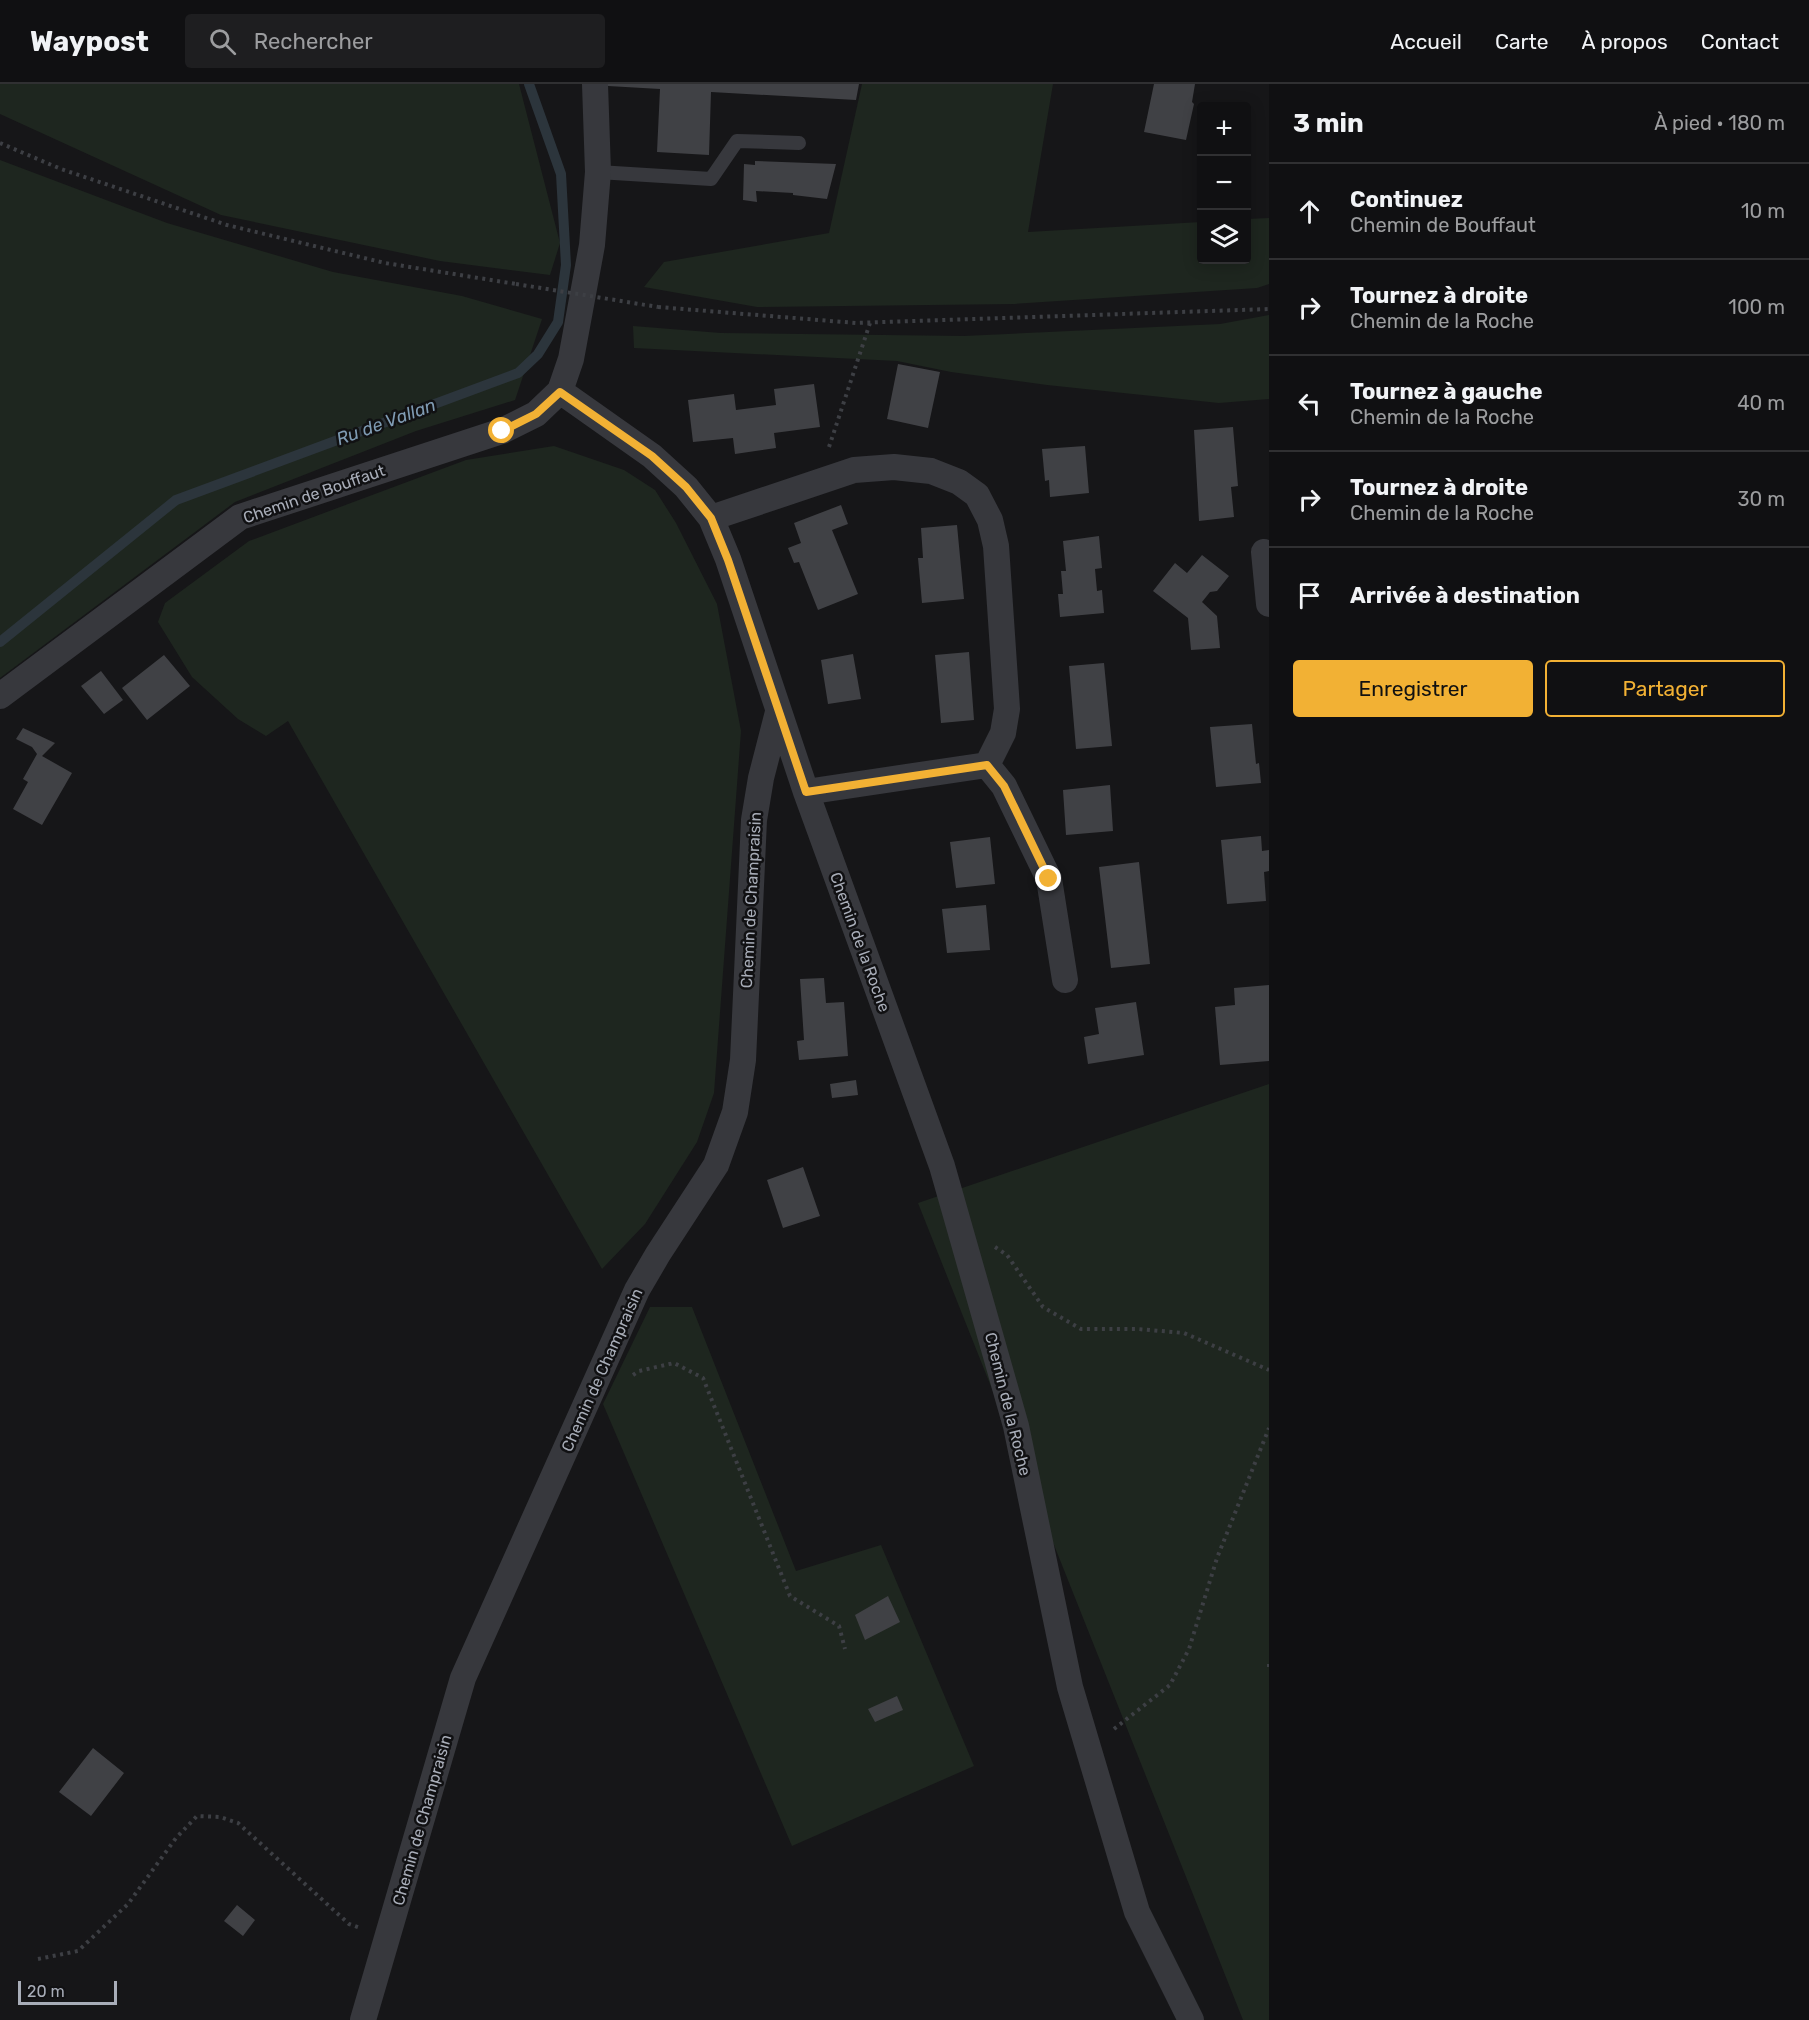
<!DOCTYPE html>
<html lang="fr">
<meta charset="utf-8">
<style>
body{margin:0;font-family:Rubik,sans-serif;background:#1e1e20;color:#f1f3f6}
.controls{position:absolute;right:18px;top:18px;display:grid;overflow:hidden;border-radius:6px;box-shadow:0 3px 15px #0003}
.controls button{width:54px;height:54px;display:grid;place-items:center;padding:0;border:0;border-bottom:2px solid #303032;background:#101012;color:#f1f3f6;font:30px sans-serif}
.scale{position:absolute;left:18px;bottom:15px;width:99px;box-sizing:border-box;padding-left:6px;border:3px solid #a8adb8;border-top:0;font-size:16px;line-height:21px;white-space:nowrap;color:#a8adb8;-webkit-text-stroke:4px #111113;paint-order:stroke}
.stop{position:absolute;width:18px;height:18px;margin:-14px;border:4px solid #f2b134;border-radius:50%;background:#fff}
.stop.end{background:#f2b134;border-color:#fff;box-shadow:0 2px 6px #0008}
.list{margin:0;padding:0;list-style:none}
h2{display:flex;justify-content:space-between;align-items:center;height:78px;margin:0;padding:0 24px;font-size:26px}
h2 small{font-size:20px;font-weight:400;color:#9c9d9f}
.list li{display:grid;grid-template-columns:39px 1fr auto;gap:18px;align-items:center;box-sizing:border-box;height:96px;padding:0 24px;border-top:2px solid #303032}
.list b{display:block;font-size:22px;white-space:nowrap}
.list p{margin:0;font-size:20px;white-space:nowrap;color:#9c9d9f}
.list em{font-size:20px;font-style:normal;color:#9c9d9f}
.actions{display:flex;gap:12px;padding:18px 24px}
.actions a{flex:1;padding:14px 0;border:2px solid #f2b134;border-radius:6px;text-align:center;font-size:21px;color:#f2b134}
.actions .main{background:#f2b134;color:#111}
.icon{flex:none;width:33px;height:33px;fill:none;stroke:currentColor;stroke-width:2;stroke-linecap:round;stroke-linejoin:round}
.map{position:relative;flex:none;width:1269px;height:1936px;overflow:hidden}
header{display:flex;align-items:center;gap:36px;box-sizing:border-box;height:84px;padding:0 30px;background:#101012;border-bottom:2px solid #303032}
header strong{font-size:28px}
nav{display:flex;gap:33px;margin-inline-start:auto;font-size:21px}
.search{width:420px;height:54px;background:#1e1e20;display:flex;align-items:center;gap:15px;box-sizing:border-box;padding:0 21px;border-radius:6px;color:#9c9d9f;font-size:22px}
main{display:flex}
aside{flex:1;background:#101012}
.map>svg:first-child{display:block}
.green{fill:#1e261f}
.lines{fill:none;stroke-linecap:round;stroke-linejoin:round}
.stream{stroke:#2c353c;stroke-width:10}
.building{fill:#404145}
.path{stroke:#3d3f44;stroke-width:4;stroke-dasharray:3 4.5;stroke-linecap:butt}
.service{stroke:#37383d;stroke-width:14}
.minor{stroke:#37383d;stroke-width:26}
.path-bridge{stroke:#3d3f44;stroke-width:4;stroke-dasharray:3 4.5;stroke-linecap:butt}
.route{stroke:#f2b134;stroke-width:8}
.labels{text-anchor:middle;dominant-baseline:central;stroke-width:5;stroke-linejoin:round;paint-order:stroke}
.street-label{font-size:16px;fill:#a8adb8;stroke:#111113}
.water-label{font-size:18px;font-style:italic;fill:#7f9bb3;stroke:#111113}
</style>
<header>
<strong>Waypost</strong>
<div class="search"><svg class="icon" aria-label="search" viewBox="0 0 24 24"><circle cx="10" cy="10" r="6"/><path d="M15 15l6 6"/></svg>Rechercher</div>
<nav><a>Accueil</a><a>Carte</a><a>À propos</a><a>Contact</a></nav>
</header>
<main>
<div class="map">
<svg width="1269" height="1936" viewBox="0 0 1269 1936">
<rect width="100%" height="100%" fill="#161618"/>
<!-- green -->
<path class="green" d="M0 0H519L560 159 550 191 440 177 221 131 0 30Z
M862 0H1053L1028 148 1201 138 1202 176H1246L1247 135 1269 134V200L1257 204 1014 220 757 223 644 203 664 178 829 149Z
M0 76 167 139 333 188 462 212 542 235 515 316 416 347 235 418 0 594Z
M1269 231V315L1219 319 1047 301 951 288 897 277 634 264 633 242 721 249 964 252 1220 240Z
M554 362 624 386 655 406 676 439 717 520 741 647 714 1009 697 1058 645 1140 602 1185 288 637 266 652 238 635 192 593 158 538 165 519 249 457 466 376Z
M1269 1000V1936H1243L918 1119Z
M650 1223H692L796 1487 881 1461 974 1682 792 1762 603 1320Z"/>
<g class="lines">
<!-- stream -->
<path class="stream" d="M0 558 176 416 518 289 538 270 558 238 566 181 561 90 529 0"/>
</g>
<!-- building -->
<path class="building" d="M608 0H859L856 16 711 8 709 71 657 68 660 5 608 2Z
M1154 0H1195L1192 18 1194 20 1186 56 1144 48Z
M755 77 836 80 827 115 793 111V109L756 107 757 118 743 116 744 80 755 81Z
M898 280 940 288 928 344 887 335Z
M814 300 820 343 774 349 776 364 735 370 733 354 693 358 688 316 734 310 736 326 776 321 774 305Z
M1233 343 1238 402 1231 403 1234 433 1199 437 1194 346Z
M1085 362 1089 409 1050 413 1049 396 1045 397 1042 365Z
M841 421 848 440 832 446 858 510 818 526 799 478 794 479 788 464 801 459 794 439Z
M957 441 964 515 922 519 918 474H923L921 444Z
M1099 452 1102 484 1095 485 1097 507 1102 506 1104 529 1060 533 1058 510H1063L1061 487H1066L1063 457Z
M1202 471 1229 492 1217 507 1210 508 1202 518 1217 532 1220 564 1191 566 1188 534 1153 507 1175 479 1187 489Z
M969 568 974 636 941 639 935 571Z
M853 570 861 615 828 620 821 576Z
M164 571 190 602 147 636 122 604Z
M1104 579 1112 662 1076 665 1069 582Z
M101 587 123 616 104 630 81 602Z
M1252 640 1256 680 1259 679 1261 699 1216 703 1210 643Z
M23 644 55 659 42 672 72 689 42 741 13 725 28 698 23 695 37 670 32 663 16 655Z
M1110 701 1113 747 1066 751 1063 706Z
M1261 752 1262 767 1269 766V787L1264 788 1266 817 1227 820 1221 756Z
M990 753 995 800 956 804 950 758Z
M1139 778 1150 880 1111 884 1099 783Z
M986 821 990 866 947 869 942 825Z
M824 894 826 919 844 918 848 972 799 976 797 957 804 956 800 895Z
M1269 901V977L1220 981 1215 923 1235 921 1234 904Z
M1136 918 1144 971 1088 980 1084 953 1099 950 1095 924Z
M856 996 858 1011 832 1014 830 1000Z
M803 1083 820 1132 783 1144 767 1096Z
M888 1512 900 1538 865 1556 855 1531Z
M897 1612 903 1626 875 1638 868 1625Z
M93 1664 124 1689 91 1732 59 1708Z
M237 1821 255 1836 243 1852 224 1837Z"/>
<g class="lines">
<!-- path -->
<path class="path" d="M0 59 61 85 227 141 385 179 516 200
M658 223 856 239 1269 225
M829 363 870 239
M995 1163 1007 1171 1043 1223 1081 1245H1138L1184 1249 1269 1286
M633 1291 639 1287 674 1279 703 1294 790 1512 839 1542 845 1565
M1269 1580V1586
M1114 1645 1170 1601 1189 1565 1217 1474 1269 1344
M38 1875 78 1867 128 1820 176 1754 197 1732 220 1733 238 1739 349 1840 360 1844"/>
<!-- service -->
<path class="service" d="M598 88 711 95 737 57 799 59"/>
<!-- minor -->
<path class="minor" d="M560 307 652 372 686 403 711 434 728 475 806 708 942 1082 1016 1342 1070 1603 1137 1828 1191 1936
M711 434 854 386 894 383 931 387 959 398 977 411 990 436 996 462 1007 625 1003 649 987 681 806 708
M1264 468 1269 520
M0 612 240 433 502 347 536 330 560 307 571 275 592 161 598 88 595 0
M987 681 1004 702 1049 795 1065 896
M363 1936 463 1594 637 1206 658 1170 716 1081 735 1028 743 976 754 736 761 694 778 628"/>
<!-- path-bridge -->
<path class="path-bridge" d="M516 200 658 223"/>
</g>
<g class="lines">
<!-- route -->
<path class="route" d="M502 347 536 330 560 308 652 372 686 403 711 434 728 476 806 708 987 681 1004 702 1049 795"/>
</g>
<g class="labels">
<!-- street labels -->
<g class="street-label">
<text transform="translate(314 410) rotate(-19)">Chemin de Bouffaut</text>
<text transform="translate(751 816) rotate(-87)">Chemin de Champraisin</text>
<text transform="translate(860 858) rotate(70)">Chemin de la Roche</text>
<text transform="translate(602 1286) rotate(-66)">Chemin de Champraisin</text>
<text transform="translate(1008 1320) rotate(76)">Chemin de la Roche</text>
<text transform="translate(422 1736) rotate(-74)">Chemin de Champraisin</text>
</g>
<!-- water labels -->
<g class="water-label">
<text transform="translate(386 338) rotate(-20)">Ru de Vallan</text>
</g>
</g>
</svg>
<div class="controls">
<button>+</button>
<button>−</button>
<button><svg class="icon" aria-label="layers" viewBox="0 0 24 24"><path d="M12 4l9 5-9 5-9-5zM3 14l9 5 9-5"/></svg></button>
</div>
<div class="scale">20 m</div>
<div class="stop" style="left:502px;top:347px"></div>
<div class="stop end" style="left:1049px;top:795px"></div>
</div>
<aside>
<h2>3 min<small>À pied · 180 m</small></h2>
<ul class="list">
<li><svg class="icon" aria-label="ahead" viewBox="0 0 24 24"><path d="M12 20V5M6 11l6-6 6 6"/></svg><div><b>Continuez</b><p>Chemin de Bouffaut</p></div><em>10 m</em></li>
<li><svg class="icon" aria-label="right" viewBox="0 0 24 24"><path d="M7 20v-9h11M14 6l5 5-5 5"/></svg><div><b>Tournez à droite</b><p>Chemin de la Roche</p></div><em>100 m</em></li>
<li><svg class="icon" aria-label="left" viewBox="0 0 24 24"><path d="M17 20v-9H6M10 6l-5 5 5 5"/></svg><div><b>Tournez à gauche</b><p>Chemin de la Roche</p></div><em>40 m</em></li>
<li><svg class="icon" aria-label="right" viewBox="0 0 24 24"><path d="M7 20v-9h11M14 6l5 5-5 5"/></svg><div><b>Tournez à droite</b><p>Chemin de la Roche</p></div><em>30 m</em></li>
<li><svg class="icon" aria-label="arrive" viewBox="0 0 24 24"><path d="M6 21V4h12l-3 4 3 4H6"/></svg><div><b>Arrivée à destination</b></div></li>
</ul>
<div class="actions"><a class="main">Enregistrer</a><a>Partager</a></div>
</aside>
</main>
